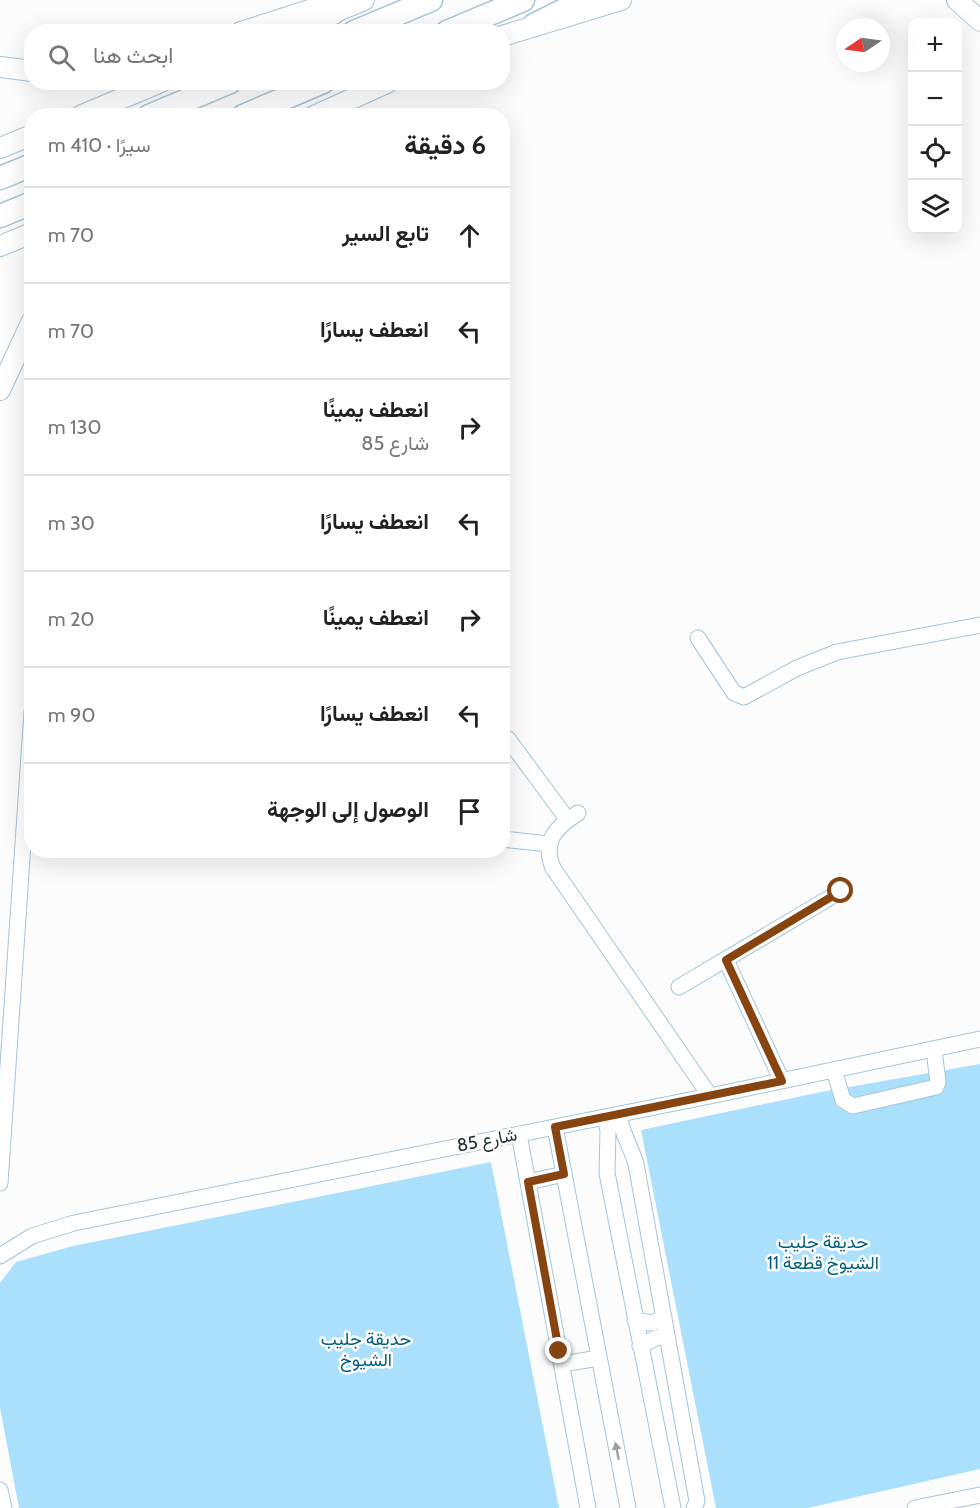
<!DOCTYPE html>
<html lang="ar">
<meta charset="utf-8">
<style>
body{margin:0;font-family:Cabin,Vazirmatn,sans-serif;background:#f6f6f6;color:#222;direction:rtl}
.controls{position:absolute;right:18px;top:18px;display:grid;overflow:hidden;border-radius:12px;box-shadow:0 6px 24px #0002}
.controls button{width:54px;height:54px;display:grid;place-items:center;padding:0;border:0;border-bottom:2px solid #e0e0e0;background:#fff;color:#222;font:30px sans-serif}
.compass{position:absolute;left:836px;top:18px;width:54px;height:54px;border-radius:50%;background:#fff;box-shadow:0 6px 24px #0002;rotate:257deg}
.stop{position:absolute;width:18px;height:18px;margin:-14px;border:4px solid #864411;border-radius:50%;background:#fff}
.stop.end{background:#864411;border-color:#fff;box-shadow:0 2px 6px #0008}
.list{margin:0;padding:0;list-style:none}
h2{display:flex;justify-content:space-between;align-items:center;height:78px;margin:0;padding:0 24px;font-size:26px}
h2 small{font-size:20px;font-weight:400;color:#767676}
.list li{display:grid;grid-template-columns:39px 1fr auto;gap:18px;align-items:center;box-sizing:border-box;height:96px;padding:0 24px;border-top:2px solid #e0e0e0}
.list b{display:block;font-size:22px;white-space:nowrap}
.list p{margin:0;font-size:20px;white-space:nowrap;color:#767676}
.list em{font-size:20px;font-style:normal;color:#767676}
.icon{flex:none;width:33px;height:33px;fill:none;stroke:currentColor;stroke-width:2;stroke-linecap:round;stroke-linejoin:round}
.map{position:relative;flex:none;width:980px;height:1508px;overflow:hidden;direction:ltr}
.search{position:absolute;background:#fff;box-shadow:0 6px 24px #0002;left:24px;top:24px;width:486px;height:66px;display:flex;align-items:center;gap:15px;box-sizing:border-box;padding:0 21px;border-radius:24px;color:#767676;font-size:22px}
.panel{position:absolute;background:#fff;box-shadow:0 6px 24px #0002;left:24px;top:108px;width:486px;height:750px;border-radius:24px;direction:rtl}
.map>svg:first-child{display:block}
.green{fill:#abe0fd}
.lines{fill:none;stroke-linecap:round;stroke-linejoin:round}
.minor-casing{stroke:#a3c5d8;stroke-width:17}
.major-casing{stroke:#a3c5d8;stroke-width:22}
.highway-casing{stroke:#a3c5d8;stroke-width:25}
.minor{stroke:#fff;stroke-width:15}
.major{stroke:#fff;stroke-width:20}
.highway{stroke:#fff;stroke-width:22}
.oneway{fill:#9aa0a4}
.route{stroke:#864411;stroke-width:8}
.labels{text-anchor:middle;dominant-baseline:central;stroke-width:5;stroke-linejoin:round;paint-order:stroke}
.street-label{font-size:18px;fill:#1f2d34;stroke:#fff}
.park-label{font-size:18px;fill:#005e81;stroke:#fff}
</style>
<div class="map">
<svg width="980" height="1508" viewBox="0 0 980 1508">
<rect width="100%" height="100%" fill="#fcfcfc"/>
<!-- green -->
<path class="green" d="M980 1064V1469L808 1508H716L641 1130 821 1092Z
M491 1162 559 1508H19L0 1408V1283L16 1262 73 1246Z"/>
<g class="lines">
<!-- minor casing -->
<g class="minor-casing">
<path id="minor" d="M698 638 734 693 744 697 797 668 837 652 980 625
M508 739 568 820
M578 813C556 827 542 841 553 868L710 1096
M502 839 549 844
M726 960 782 1081
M679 987 841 891
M834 1070 843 1100 853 1106 936 1087 938 1082 934 1050
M619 1114C621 1133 631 1146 636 1164L697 1501 694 1508
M605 1117 608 1131 607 1173 673 1508
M555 1127 628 1508
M519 1134 588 1508
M528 1182 564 1174
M0 1183 32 711
M0 1256 32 1236 74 1223 710 1096 980 1039
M635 1320 652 1323 664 1317
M640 1346 658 1337 668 1339
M562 1364 599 1358
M0 1490 4 1508
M915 1508 980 1495"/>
</g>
<!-- major casing -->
<g class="major-casing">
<path id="major" d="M957 0 980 21
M241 32 341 0
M287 32 364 0
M502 36 621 0
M0 67 32 71
M80 116 161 82
M314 116 389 82
M0 148 32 135
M0 246 32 233
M0 390 32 321"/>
</g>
<!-- highway casing -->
<g class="highway-casing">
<path id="highway" d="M534 25 584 0
M301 32 333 13
M354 32 431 0
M447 32 523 0
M149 116 230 82
M243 116 323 82
M0 178 32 165
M0 216 32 203"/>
</g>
<!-- minor -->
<use href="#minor" class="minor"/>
<!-- major -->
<use href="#major" class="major"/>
<!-- highway -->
<use href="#highway" class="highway"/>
</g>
<!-- one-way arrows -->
<defs><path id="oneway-solid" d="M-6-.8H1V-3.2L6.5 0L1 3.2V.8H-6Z" transform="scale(1.5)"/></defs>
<use class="oneway" href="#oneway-solid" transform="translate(617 1451) rotate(-101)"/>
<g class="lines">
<!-- route -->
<path class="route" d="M559 1351 528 1182 564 1174 555 1127 782 1081 726 960 841 891"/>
</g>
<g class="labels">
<!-- street labels -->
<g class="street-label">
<text transform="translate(487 1140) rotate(-11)">شارع 85</text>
</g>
<!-- park labels -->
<g class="park-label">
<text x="823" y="1242">حديقة جليب<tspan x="823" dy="21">الشيوخ قطعة 11</tspan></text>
<text x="366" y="1339">حديقة جليب<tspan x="366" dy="21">الشيوخ</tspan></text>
</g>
</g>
</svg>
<div class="controls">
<button>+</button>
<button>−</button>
<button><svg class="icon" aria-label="locate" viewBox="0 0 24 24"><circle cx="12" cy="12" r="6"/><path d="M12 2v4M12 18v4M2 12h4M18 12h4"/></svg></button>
<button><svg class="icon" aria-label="layers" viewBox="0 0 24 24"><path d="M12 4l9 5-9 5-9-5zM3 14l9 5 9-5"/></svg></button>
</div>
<svg class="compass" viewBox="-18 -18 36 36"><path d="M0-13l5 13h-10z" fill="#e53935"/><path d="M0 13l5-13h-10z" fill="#767676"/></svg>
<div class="stop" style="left:841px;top:891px"></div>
<div class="stop end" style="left:559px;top:1351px"></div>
<div class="search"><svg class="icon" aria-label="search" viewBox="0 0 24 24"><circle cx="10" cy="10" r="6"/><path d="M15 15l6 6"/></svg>ابحث هنا</div>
<section class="panel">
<h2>6 دقيقة<small>سيرًا · 410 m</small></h2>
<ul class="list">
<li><svg class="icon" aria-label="ahead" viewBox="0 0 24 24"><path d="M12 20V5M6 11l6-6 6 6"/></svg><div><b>تابع السير</b></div><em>70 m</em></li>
<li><svg class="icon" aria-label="left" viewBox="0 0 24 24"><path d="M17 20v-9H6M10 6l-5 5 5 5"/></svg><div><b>انعطف يسارًا</b></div><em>70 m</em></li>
<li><svg class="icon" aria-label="right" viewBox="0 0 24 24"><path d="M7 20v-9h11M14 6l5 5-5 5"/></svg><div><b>انعطف يمينًا</b><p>شارع 85</p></div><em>130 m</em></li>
<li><svg class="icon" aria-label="left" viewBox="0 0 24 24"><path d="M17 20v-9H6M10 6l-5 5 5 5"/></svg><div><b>انعطف يسارًا</b></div><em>30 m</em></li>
<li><svg class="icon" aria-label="right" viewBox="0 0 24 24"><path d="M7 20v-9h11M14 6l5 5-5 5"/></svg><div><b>انعطف يمينًا</b></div><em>20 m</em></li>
<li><svg class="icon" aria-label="left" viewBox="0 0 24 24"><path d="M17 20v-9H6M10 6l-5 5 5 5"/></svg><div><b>انعطف يسارًا</b></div><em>90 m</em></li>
<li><svg class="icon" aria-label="arrive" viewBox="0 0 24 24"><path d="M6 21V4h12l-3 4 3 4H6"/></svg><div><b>الوصول إلى الوجهة</b></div></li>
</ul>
</section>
</div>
